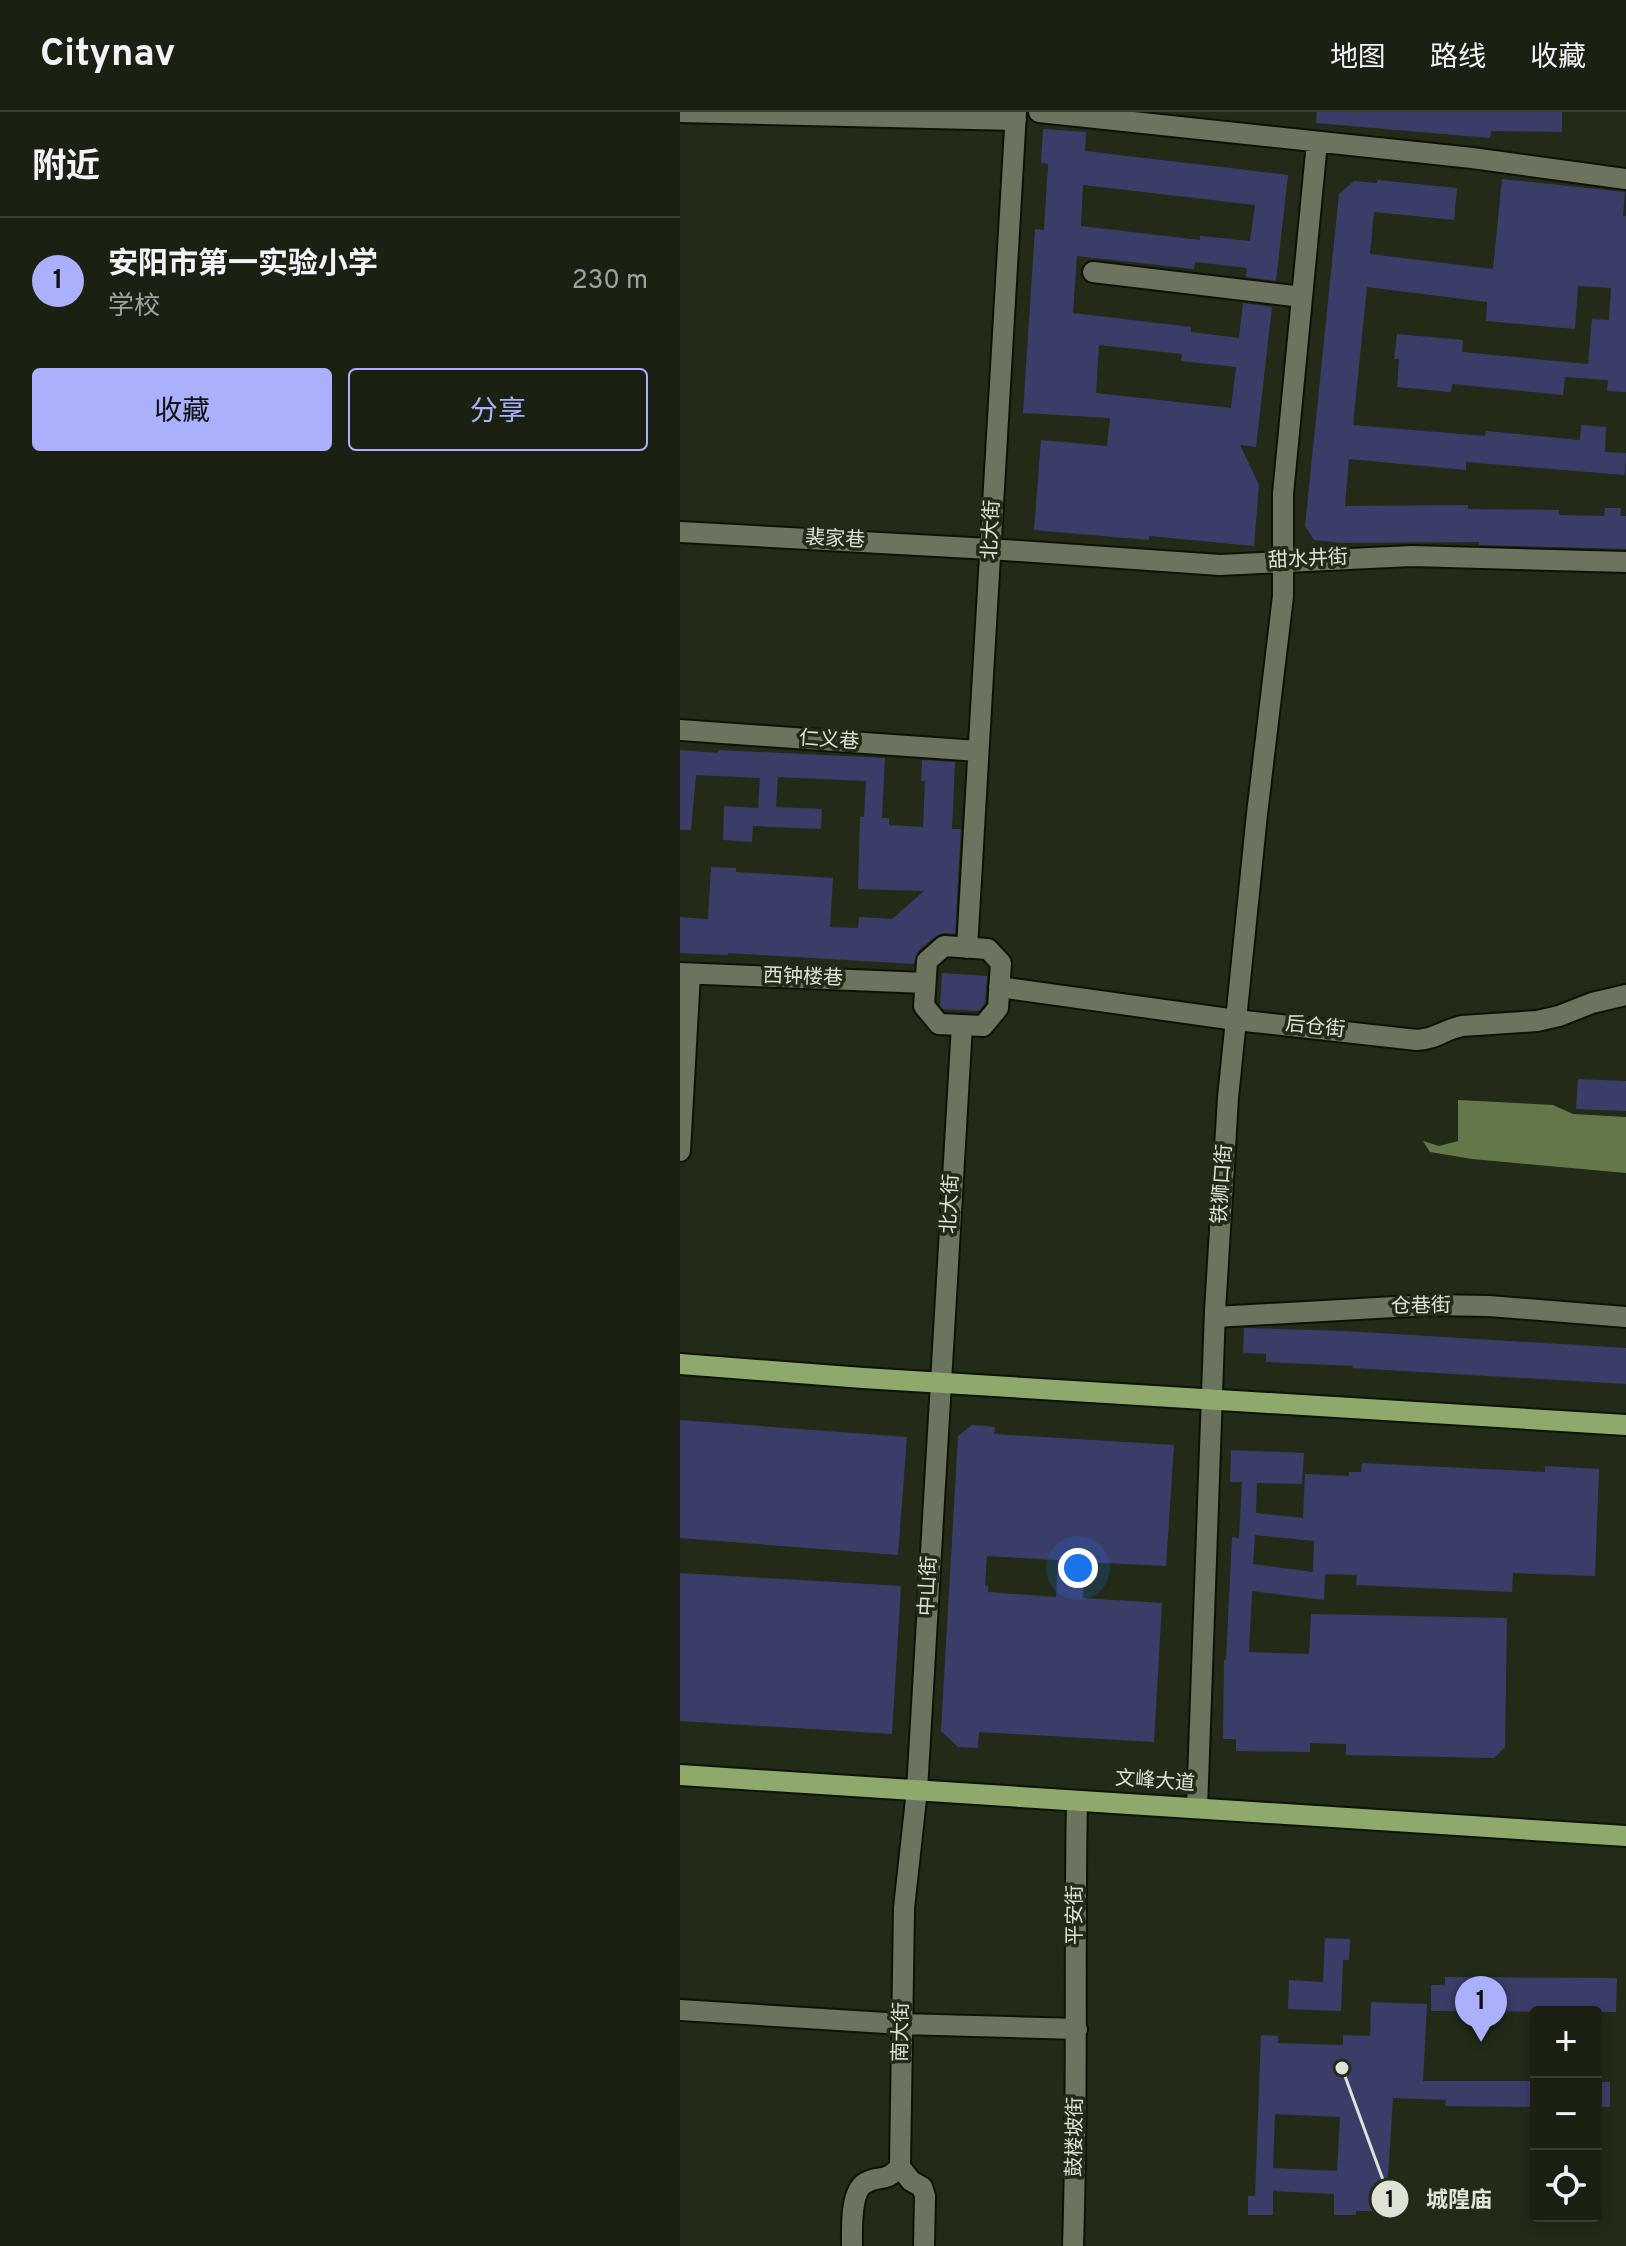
<!DOCTYPE html>
<html lang="zh">
<meta charset="utf-8">
<style>
body{margin:0;font-family:Overpass,"Noto Sans SC",sans-serif;background:#272d20;color:#f1f3f6}
.controls{position:absolute;right:24px;bottom:24px;display:grid;overflow:hidden;border-radius:8px;box-shadow:0 4px 12px #0003}
.controls button{width:72px;height:72px;display:grid;place-items:center;padding:0;border:0;border-bottom:2px solid #383e32;background:#1a2012;color:#f1f3f6;font:40px sans-serif}
.you{position:absolute;left:398px;top:1456px;width:28px;height:28px;margin:-20px;border:6px solid #fff;border-radius:50%;background:#1a73e8;box-shadow:0 0 0 12px #1a73e833}
.badge{display:grid;place-items:center;width:52px;height:52px;border-radius:50%;background:#aab0fb;color:#111;font-size:26px;font-weight:700}
.pin{position:absolute;translate:-50% -66px;filter:drop-shadow(0 2px 4px #0008)}
.pin::after{content:'';position:absolute;top:42px;width:28px;height:24px;background:inherit;clip-path:polygon(0 0,100% 0,50% 100%)}
.list{margin:0;padding:0;list-style:none}
h2{display:flex;justify-content:space-between;align-items:center;height:104px;margin:0;padding:0 32px;font-size:34px}
h2 small{font-size:26px;font-weight:400;color:#9fa39f}
.list li{display:grid;grid-template-columns:52px 1fr auto;gap:24px;align-items:center;box-sizing:border-box;height:128px;padding:0 32px;border-top:2px solid #383e32}
.list b{display:block;font-size:30px;white-space:nowrap}
.list p{margin:0;font-size:26px;white-space:nowrap;color:#9fa39f}
.list em{font-size:26px;font-style:normal;color:#9fa39f}
.actions{display:flex;gap:16px;padding:24px 32px}
.actions a{flex:1;padding:18px 0;border:2px solid #aab0fb;border-radius:8px;text-align:center;font-size:28px;color:#aab0fb}
.actions .main{background:#aab0fb;color:#111}
.icon{flex:none;width:44px;height:44px;fill:none;stroke:currentColor;stroke-width:2;stroke-linecap:round;stroke-linejoin:round}
.map{position:relative;flex:none;width:946px;height:2134px;overflow:hidden}
header{display:flex;align-items:center;gap:48px;box-sizing:border-box;height:112px;padding:0 40px;background:#1a2012;border-bottom:2px solid #383e32}
header strong{font-size:38px}
nav{display:flex;gap:44px;margin-inline-start:auto;font-size:28px}
main{display:flex}
aside{flex:1;background:#1a2012}
.map>svg:first-child{display:block}
.water{fill:#637848}
.building{fill:#3b3d69;fill-rule:evenodd}
.lines{fill:none;stroke-linecap:round;stroke-linejoin:round}
.minor-casing{stroke:#0c1304;stroke-width:24}
.major-casing{stroke:#0c1304;stroke-width:24}
.minor{stroke:#6a745f;stroke-width:20}
.major{stroke:#8fa96d;stroke-width:20}
.labels{text-anchor:middle;dominant-baseline:central;stroke-width:7;stroke-linejoin:round;paint-order:stroke}
.street-label{font-size:20px;fill:#dde3d7;stroke:#222b18}
.leader{fill:none;stroke:#dde3d7;stroke-width:3}
.callout-dot{fill:#dde3d7;stroke:#222b18;stroke-width:3}
.mark-label{font-size:24px;text-anchor:middle;font-weight:bold;fill:#111}
.callout-label{font-size:22px;text-anchor:middle;font-weight:bold;fill:#dde3d7;stroke:#222b18;stroke-width:7;stroke-linejoin:round;paint-order:stroke}
</style>
<header>
<strong>Citynav</strong>
<nav><a>地图</a><a>路线</a><a>收藏</a></nav>
</header>
<main>
<aside>
<h2>附近<small></small></h2>
<ul class="list">
<li><span class="badge">1</span><div><b>安阳市第一实验小学</b><p>学校</p></div><em>230 m</em></li>
</ul>
<div class="actions"><a class="main">收藏</a><a>分享</a></div>
</aside>
<div class="map">
<svg width="946" height="2134" viewBox="0 0 946 2134">
<rect width="100%" height="100%" fill="#222b18"/>
<!-- water -->
<path class="water" d="M778 988 873 993 893 1002 946 1005V1061L792 1047 750 1040 743 1029 759 1034 778 1029Z"/>
<!-- building -->
<path class="building" d="M637 0H882V20L811 19 810 26 636 11Z
M363 17 406 20 405 39 608 63 596 169 566 165 567 156 515 150 514 157 397 144 393 201 511 215V220L559 226 563 191 592 195 576 335 560 333 579 373 574 434 469 424V428L354 418 361 328 427 334 430 306 343 301 355 117 364 118 368 52 361 51ZM403 73 575 93 570 129 520 124V128L401 114ZM419 233 502 242 501 249 556 255 551 296 416 281Z
M822 67 945 80 943 104H946V280L927 279 928 268 885 265 883 283 772 272 771 280 717 275 719 247H714L717 222 783 228 782 240 908 252 912 207 929 208 931 176 898 174 895 217 806 209 807 190 687 175 673 313 805 324 806 319 900 328 901 313 926 315 925 340 946 341 945 363 786 350V358L669 347 665 394 788 393V397L879 398V403L924 404 925 396H941L940 404H946V437L799 433V430L661 431 634 428 625 414 659 82 674 69 697 71V68L777 76 774 108 694 100 690 142 813 157Z
M0 638 38 641V638L205 646 202 706H209V713L243 715 245 669H241L242 648 275 650 272 717H281L275 822 264 821 256 824 238 839 234 852 48 841V843L0 841V805L28 807 31 755 56 756V760L153 766 150 815 178 816 179 805 212 807 244 779 178 777 180 705H184L186 669 98 665 96 695 142 697 141 717 73 714 72 730 43 728 44 694 78 696 80 666 16 663 11 718H0Z
M262 861 307 864 305 891 299 899 263 897 260 893Z
M898 967 946 969V999L896 997Z
M564 1216 665 1219 946 1236V1272L672 1256 673 1254 586 1250V1242L563 1241Z
M0 1308 227 1325 218 1443 0 1426Z
M292 1313 315 1315 314 1322 494 1333 486 1454 405 1450 403 1486 482 1491 474 1630 299 1620 298 1636 278 1635 261 1619 278 1324ZM307 1444 378 1448 376 1485 308 1480V1474H305Z
M551 1338 624 1341 622 1372 577 1371 576 1401 623 1406 625 1362 669 1364V1360H681L682 1351 865 1360V1354L919 1357 915 1464 833 1461 832 1480 676 1473 677 1463 644 1462H645L644 1488 572 1479 569 1540 629 1542 631 1502 827 1506 825 1635 814 1646 666 1643V1632L630 1631V1640L556 1639V1627H543L544 1548H546L552 1425 559 1426 562 1370H550ZM575 1423 634 1429 633 1460 573 1452Z
M0 1461 221 1474 212 1622 0 1609Z
M645 1826 670 1827 669 1848H663L661 1899 608 1897 609 1868 643 1870Z
M765 1865 937 1866 936 1900 751 1899V1873H765Z
M691 1890 747 1892 743 1969H856V1995L765 1994 766 1988 713 1986 707 2081 696 2080V2099H676V2103H654V2082L593 2079V2103H568V2084H575L581 1923 598 1924V1931L663 1933V1923L690 1924ZM595 2002 660 2005 657 2059 593 2056Z
M916 1970H930V1995H916Z"/>
<g class="lines">
<!-- minor casing -->
<g class="minor-casing">
<path id="minor" d="M0 0 336 8
M359 0 792 46 946 67
M413 160 622 185
M0 420 310 437 540 453 732 444 946 450
M0 618 298 639
M264 834 308 837 321 851 318 896 303 914 259 912 244 894 247 849Z
M287 836 336 0
M0 861 245 871
M319 875 556 908 737 928C757 927 763 918 782 914L857 909 879 904 912 891 946 883
M0 1039 10 862
M535 1205 750 1193 809 1194 946 1205
M517 1696 535 1199 548 986 577 702 603 484V382L637 30
M0 1898 222 1912 397 1917
M220 2055 231 2069 242 2075 245 2084 244 2134
M172 2134C172 2118 170 2080 185 2071 201 2062 203 2072 220 2055L224 1796 237 1678 282 913
M393 2134C398 1985 394 1837 397 1689"/>
</g>
<!-- major casing -->
<g class="major-casing">
<path id="major" d="M0 1252 183 1266 946 1313
M0 1663 946 1724"/>
</g>
<!-- minor -->
<use href="#minor" class="minor"/>
<!-- major -->
<use href="#major" class="major"/>
</g>
<g class="labels">
<!-- street labels -->
<g class="street-label">
<text transform="translate(312 418) rotate(-87)">北大街</text>
<text transform="translate(155 428) rotate(3)">裴家巷</text>
<text transform="translate(628 448) rotate(-3)">甜水井街</text>
<text transform="translate(149 629) rotate(4)">仁义巷</text>
<text transform="translate(123 866) rotate(2)">西钟楼巷</text>
<text transform="translate(635 916) rotate(6)">后仓街</text>
<text transform="translate(543 1072) rotate(-86)">铁狮口街</text>
<text transform="translate(271 1092) rotate(-87)">北大街</text>
<text transform="translate(741 1195) rotate(-1)">仓巷街</text>
<text transform="translate(249 1474) rotate(-87)">中山街</text>
<text transform="translate(475 1670) rotate(4)">文峰大道</text>
<text transform="translate(396 1803) rotate(-90)">平安街</text>
<text transform="translate(222 1920) rotate(-89)">南大街</text>
<text transform="translate(396 2025) rotate(-89)">鼓楼坡街</text>
</g>
</g>
<!-- callouts -->
<path class="leader" d="M662 1956L710 2087"/>
<g class="callout-dot">
<circle cx="662" cy="1956" r="8"/>
<circle cx="710" cy="2087" r="20"/>
</g>
<g class="mark-label">
<text x="710" y="2095">1</text>
</g>
<g class="callout-label">
<text x="779" y="2095">城隍庙</text>
</g>
</svg>
<div class="controls">
<button>+</button>
<button>−</button>
<button><svg class="icon" aria-label="locate" viewBox="0 0 24 24"><circle cx="12" cy="12" r="6"/><path d="M12 2v4M12 18v4M2 12h4M18 12h4"/></svg></button>
</div>
<div class="you"></div>
<div class="pin badge" style="left:801px;top:1930px">1</div>
</div>
</main>
